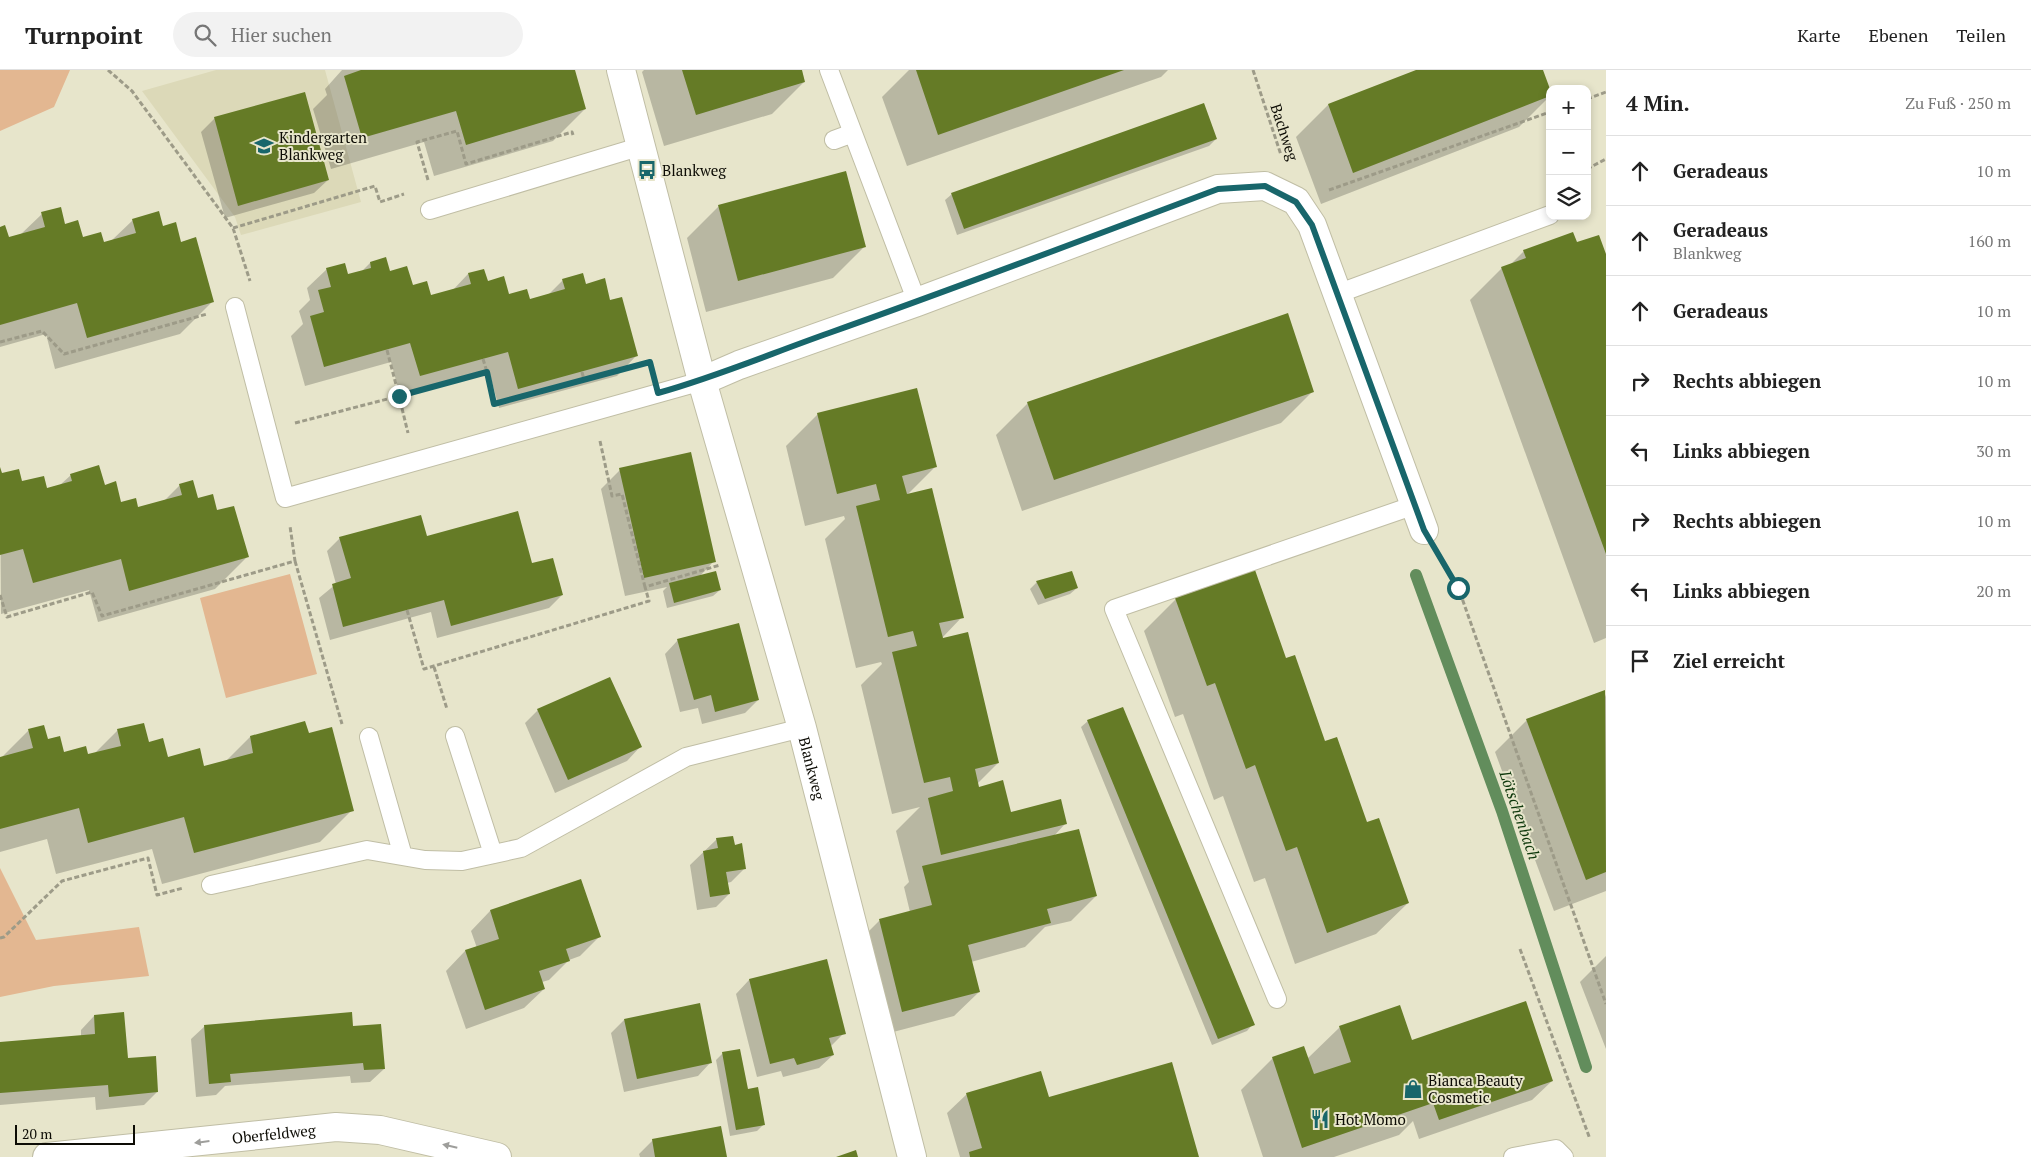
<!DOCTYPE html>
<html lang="de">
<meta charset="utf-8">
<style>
body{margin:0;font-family:"PT Serif",serif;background:#f2f2f2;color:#222}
.controls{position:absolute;right:15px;top:15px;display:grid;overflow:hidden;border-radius:10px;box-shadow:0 2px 8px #0003}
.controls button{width:45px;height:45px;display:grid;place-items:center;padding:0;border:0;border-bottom:1px solid #e0e0e0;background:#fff;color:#222;font:25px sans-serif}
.scale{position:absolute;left:15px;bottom:12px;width:120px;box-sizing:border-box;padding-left:5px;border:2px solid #0d0c05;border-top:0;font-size:14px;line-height:18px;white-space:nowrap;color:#0d0c05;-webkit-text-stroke:4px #e7e5cb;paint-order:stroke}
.stop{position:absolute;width:15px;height:15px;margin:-11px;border:4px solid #18666b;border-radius:50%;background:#fff}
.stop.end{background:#18666b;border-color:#fff;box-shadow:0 1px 5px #0008}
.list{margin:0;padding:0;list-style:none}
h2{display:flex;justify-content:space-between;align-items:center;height:65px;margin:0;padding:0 20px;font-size:21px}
h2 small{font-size:16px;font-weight:400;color:#767676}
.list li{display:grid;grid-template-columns:32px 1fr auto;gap:15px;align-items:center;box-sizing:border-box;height:70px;padding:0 20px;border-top:1px solid #e0e0e0}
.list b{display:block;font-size:19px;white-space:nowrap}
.list p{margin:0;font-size:16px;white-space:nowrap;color:#767676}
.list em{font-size:16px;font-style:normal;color:#767676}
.icon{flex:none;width:28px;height:28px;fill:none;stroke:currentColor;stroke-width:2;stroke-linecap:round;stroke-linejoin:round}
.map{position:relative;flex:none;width:1606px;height:1087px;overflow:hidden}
header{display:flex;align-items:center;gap:30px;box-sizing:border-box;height:70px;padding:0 25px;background:#fff;border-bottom:1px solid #e0e0e0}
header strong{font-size:24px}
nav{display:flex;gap:28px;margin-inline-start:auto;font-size:18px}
.search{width:350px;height:45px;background:#f2f2f2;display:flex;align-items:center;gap:12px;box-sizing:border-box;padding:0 18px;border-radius:28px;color:#767676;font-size:19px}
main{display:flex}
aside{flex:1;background:#fff}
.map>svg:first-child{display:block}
.built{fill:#dcd9b8}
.green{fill:#e3b791}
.shadow{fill:#0003}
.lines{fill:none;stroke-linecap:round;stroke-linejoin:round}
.stream{stroke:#628d5c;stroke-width:12}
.building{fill:#657b26}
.service-casing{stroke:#c0bea5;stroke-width:20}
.minor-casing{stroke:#c0bea5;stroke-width:30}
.path{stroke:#9d9b88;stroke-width:3;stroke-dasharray:5 2.5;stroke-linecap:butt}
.service{stroke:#fff;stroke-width:18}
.minor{stroke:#fff;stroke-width:28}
.oneway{fill:#9e9e9b}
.route{stroke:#18666b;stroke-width:6}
.labels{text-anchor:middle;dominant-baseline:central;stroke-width:4;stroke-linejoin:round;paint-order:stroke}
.street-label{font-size:15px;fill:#0d0c05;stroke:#e7e5cb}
.poi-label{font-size:15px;fill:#0d0c05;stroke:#e7e5cb;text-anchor:start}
.water-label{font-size:16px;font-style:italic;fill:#0e380b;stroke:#e7e5cb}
</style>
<header>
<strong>Turnpoint</strong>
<div class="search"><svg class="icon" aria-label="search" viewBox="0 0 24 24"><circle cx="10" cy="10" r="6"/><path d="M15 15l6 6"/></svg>Hier suchen</div>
<nav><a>Karte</a><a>Ebenen</a><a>Teilen</a></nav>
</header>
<main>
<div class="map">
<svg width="1606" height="1087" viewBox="0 0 1606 1087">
<rect width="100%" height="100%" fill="#e7e5cb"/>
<!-- built -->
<path class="built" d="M216 0H325L361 132 241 165 235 147 142 21Z"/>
<!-- green -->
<path class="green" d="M0 0H70L54 37 0 61Z
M290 504 317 604 226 628 200 528Z
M0 798 36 870 139 857 149 906 54 916 0 927Z"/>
<!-- shadow -->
<path class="shadow" d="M342 0H574L585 39 553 71 434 106 424 72 331 99 313 39 327 25 325 19Z
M644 0H800L804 12 772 44 664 76 642 2Z
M909 0H1168L1161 7 907 96 882 27Z
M1420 0H1542L1550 26 1519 57 1321 134 1296 67 1328 35Z
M215 48 328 110 314 123 225 148 201 62Z
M1216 69 1209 76 957 165 945 130 952 124Z
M719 136 865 176 833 208 706 242 687 168Z
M42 144 65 156 82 169 103 174 111 171 133 150 162 157 180 173 212 232 180 264 55 299 46 264 0 277V158L8 169 20 165Z
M1576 174 1606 188V568L1594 573 1470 230 1502 198 1510 195 1524 181Z
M370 193 430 227 452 221 468 204 487 212 508 226 529 231 548 225 563 210 585 215 609 231 636 286 617 306 499 338 489 301 400 325 391 292 305 316 291 266 303 254 299 241 310 230 307 218 327 199 347 206 361 202Z
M1313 321 1281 353 1022 441 996 365 1028 333Z
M818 344 935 397 906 426 962 547 942 568 998 693 977 714 978 718 1010 743 1065 754 1053 767 1096 826 1071 851 1045 857 1025 877 971 892 979 922 954 946 878 966 855 875 879 851 910 842 904 817 909 812 896 761 920 737 892 744 861 615 882 594 881 592 856 598 825 469 845 449 844 446 805 456 786 376Z
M0 399 1 405 46 419 60 415 71 405 104 416 120 434 137 439 163 432 180 415 216 442 247 487 215 519 98 552 89 520 1 544Z
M620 400 714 491 699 507 720 520 713 526 667 538 663 521 667 517 625 526 601 419Z
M340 468H426L532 495 562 525 549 538 437 568 431 542 330 570 319 528 336 514 327 481Z
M1072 503 1077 518 1070 524 1038 535 1030 519 1037 512Z
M1176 529 1285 589 1324 672 1408 833 1376 864 1295 894 1265 808 1254 812 1223 726 1214 730 1183 644 1175 647 1144 561Z
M678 570 758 630 745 643 702 654 698 638 680 642 665 584Z
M1604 621 1606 627V821L1554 841 1495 682 1527 650Z
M538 640 640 677 627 691 555 723 525 653Z
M1088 651 1253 954 1247 961 1212 975 1081 657Z
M304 652 308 664 352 740 320 772 162 814 152 779 56 804 47 769 0 782V689L29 660 63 683 87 686 94 684 118 660 148 673 167 688 203 698 226 691 250 667Z
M717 769 734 776 744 799 731 812 727 813 729 824 716 837 697 840 690 795Z
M581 811 600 866 580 886 569 890 549 910 542 912 544 919 524 938 466 959 446 901 465 881 477 878 471 861 490 841Z
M1606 886V979L1580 912Z
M826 891 844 963 830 977 833 985 819 998 783 1007 781 1001 757 1007 736 924 749 910Z
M123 944 127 989 157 1022 144 1035 96 1040 95 1027 0 1035V973L81 966V960L94 946Z
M624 950 711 992 698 1006 624 1022 611 963Z
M205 956 352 958 384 999 370 1012 351 1013 350 1006 225 1016 216 1025 196 1027 191 969Z
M1340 957 1411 972 1552 1011 1532 1030 1419 1069 1413 1051 1399 1065 1334 1087H1263L1241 1020 1273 988 1307 989Z
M723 983 747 1021 764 1054 757 1061 730 1066 716 990Z
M967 1024 1048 1028 1198 1087H960L947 1043Z
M653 1070 726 1087H640L639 1084Z"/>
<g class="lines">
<!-- stream -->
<path class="stream" d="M1416 505 1502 741 1586 997"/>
</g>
<!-- building -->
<path class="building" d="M361 0H575L586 39 466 75 456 41 362 68 344 6Z
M682 0H802L805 12 696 45Z
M916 0H1124L938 65Z
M1416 0H1543L1550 19V26L1353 103 1328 34Z
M305 22 329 110 238 136 214 47Z
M1204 33 1217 69 964 159 951 123Z
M846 101 866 177 738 211 718 135Z
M61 137 65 154 78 150 83 167 101 162 104 172 136 163 132 149 159 141 163 156 176 152 181 172 196 167 214 232 87 268 77 233 0 255V157L5 155 9 167 45 157 41 142Z
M1573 162 1577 172 1599 165 1606 184V484L1501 197 1526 188 1523 180Z
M386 187 390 201 407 196 413 215 427 211 431 225 471 214 468 203 484 199 488 211 504 206 509 224 527 219 530 229 565 219 562 209 583 203 586 214 605 208 610 230 622 227 638 286 518 319 508 282 420 306 410 273 324 297 310 246 324 242 318 220 331 217 326 198 345 193 348 204 371 198 370 192Z
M1288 243 1314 322 1054 410 1027 332Z
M917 318 937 397 902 406 907 424 932 418 964 548 939 553 943 568 968 562 999 693 975 699 979 717 1003 710 1011 742 1061 729 1067 754 941 785 928 728 953 721 950 707 924 713 892 582 917 576 913 561 888 567 856 436 880 430 876 414 837 424 817 343Z
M691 382 716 492 644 508 619 398Z
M99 395 105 415 116 411 121 432 136 428 138 437 182 425 179 414 193 410 198 428 213 424 217 440 234 436 249 487 129 521 121 489 33 513 23 479 0 485V397L2 403 19 399 22 411 44 406 47 418 72 411 70 404Z
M518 441 532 493 553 488 563 525 451 556 444 530 343 557 332 514 351 508 339 467 421 445 427 466Z
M1255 500 1286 588 1295 585 1325 671 1337 667 1367 752 1379 748 1409 833 1327 863 1297 777 1286 781 1255 695 1246 699 1215 613 1207 616 1175 528Z
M716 501 721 520 674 533 669 513Z
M1072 501 1078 518 1045 529 1036 511Z
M739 553 759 630 715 642 711 625 694 630 677 569Z
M610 607 642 677 568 710 537 639Z
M1605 620 1606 802 1586 810 1526 649Z
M1123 637 1255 955 1218 969 1087 650Z
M305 651 309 663 332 657 354 741 194 783 184 747 88 773 79 738 0 759V687L33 678 28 659 44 655 48 669 60 666 64 682 86 676 88 684 121 676 117 659 144 653 149 672 163 668 168 687 200 678 204 696 253 683 250 666Z
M1079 759 1097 826 1047 839 1051 853 968 875 980 922 902 942 879 849 932 835 922 796Z
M733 766 735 775 742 773 746 799 726 802 730 824 710 827 703 781 718 778 716 768Z
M581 809 601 867 566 879 570 891 539 901 545 919 485 940 465 880 499 869 490 840Z
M827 889 846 964 829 968 834 985 797 995 794 988 770 994 749 909Z
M1526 931 1553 1011 1439 1050 1433 1033 1302 1078 1272 987 1304 976 1314 1004 1351 992 1339 956 1400 935 1412 970Z
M700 933 712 993 637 1009 624 949Z
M124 942 128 988 156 986 158 1022 109 1027 108 1015 0 1023V972L95 964 94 945Z
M352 942 353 956 381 954 385 999 364 1000 363 993 230 1004 231 1012 209 1014 204 955Z
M740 979 748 1019 758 1017 765 1055 736 1060 722 982Z
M1172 992 1199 1087H970L969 1082 982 1078 966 1023 1041 1001 1049 1027Z
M721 1056 727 1087H655L652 1069Z
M856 1080 858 1087H836Z"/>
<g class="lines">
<!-- service casing -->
<g class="service-casing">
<path id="service" d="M829 0 917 232
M834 70 853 63
M430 140 642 76
M1337 224 1550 145
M235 237 285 428 702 311
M455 666 493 784
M369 667 403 786
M211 815 367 780 425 790 462 791 521 778 686 687 802 658
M1277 929 1114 539 1415 435
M1513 1087 1556 1079 1564 1087"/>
</g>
<!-- minor casing -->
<g class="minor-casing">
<g id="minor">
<path id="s1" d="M621 0 702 311 802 658 912 1087"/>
<path d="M702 311 739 295 917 232 1218 119 1265 116 1296 131 1312 155 1424 460"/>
<path id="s2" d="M47 1087 336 1057 380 1060 497 1087"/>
</g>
</g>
<!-- path -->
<path class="path" d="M108 0 132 21 233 158 250 211
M1253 0 1281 85
M1587 29 1606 22
M1587 99 1606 89
M428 110 417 72 457 61 466 94 572 62 573 65
M1329 120 1550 42
M233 158 375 116 380 132 404 124
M0 272 42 261 64 284 207 244
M387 280 399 326 487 302 494 335 579 311
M483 289 487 302
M582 302 584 310
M295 353 399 326 408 363
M600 371 612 426 622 424 645 517
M1442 490 1458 517 1606 934
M295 491 342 654
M0 525 7 547 92 522 102 546 295 491 290 456
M407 540 424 599 649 531 645 517 720 495
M434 597 447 639
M0 868 4 867 62 811 148 788 157 825 183 818
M1520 879 1590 1069"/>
<!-- service -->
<use href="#service" class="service"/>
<!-- minor -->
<use href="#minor" class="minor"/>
</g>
<!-- one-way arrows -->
<defs><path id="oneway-solid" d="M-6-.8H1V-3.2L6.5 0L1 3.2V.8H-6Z" transform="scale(1.25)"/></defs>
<g class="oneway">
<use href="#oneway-solid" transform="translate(202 1072) rotate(173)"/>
<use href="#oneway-solid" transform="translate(450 1076) rotate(-167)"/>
</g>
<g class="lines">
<!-- route -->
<path class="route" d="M399 326 487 302 494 334 650 292 658 323C716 307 772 283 829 263 959 217 1088 168 1218 119L1265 116 1296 132 1312 155 1424 460 1458 518"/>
</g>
<!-- icons -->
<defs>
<g id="school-bare" transform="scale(1.5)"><path d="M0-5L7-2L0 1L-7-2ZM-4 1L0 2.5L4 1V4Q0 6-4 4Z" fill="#18666b" stroke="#e7e5cb" stroke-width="2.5" paint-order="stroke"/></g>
<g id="bus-bare" transform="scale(1.5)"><path d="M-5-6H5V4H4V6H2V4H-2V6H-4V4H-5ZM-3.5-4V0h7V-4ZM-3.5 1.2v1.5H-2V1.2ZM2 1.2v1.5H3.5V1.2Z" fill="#18666b" stroke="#e7e5cb" stroke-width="2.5" paint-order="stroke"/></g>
<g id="shop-bare" transform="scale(1.5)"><path d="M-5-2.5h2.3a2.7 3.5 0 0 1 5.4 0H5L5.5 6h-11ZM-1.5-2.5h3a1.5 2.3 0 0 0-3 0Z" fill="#18666b" stroke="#e7e5cb" stroke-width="2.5" paint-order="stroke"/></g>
<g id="restaurant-bare" transform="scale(1.5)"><path d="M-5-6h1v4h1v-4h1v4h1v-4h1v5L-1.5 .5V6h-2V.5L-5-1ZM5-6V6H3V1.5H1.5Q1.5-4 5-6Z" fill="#18666b" stroke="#e7e5cb" stroke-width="2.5" paint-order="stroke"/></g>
</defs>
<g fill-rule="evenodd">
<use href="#school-bare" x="264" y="76"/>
<use href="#bus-bare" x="647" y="100"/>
<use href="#shop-bare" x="1413" y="1019"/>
<use href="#restaurant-bare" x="1320" y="1049"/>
</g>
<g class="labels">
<!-- street labels -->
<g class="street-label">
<text transform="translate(1285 62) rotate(72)">Bachweg</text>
<text stroke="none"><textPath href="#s1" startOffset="724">Blankweg</textPath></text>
<text stroke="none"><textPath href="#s2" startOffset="228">Oberfeldweg</textPath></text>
</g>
<!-- poi labels -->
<g class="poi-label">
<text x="279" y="67">Kindergarten<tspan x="279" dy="17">Blankweg</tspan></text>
<text x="662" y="100">Blankweg</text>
<text x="1428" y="1010">Bianca Beauty<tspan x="1428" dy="17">Cosmetic</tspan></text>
<text x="1335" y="1049">Hot Momo</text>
</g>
<!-- water labels -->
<g class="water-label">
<text transform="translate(1520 745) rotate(71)">Lötschenbach</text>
</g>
</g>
</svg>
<div class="controls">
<button>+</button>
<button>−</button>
<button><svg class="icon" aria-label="layers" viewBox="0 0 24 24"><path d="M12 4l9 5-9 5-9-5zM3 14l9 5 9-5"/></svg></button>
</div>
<div class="scale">20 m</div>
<div class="stop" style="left:1458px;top:518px"></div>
<div class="stop end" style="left:399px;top:326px"></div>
</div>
<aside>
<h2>4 Min.<small>Zu Fuß · 250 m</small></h2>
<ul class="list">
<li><svg class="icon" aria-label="ahead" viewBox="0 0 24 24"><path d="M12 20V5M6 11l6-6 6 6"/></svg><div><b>Geradeaus</b></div><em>10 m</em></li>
<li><svg class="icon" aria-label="ahead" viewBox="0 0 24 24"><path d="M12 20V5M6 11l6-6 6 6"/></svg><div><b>Geradeaus</b><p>Blankweg</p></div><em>160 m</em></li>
<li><svg class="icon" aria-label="ahead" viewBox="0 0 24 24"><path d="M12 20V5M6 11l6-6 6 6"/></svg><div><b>Geradeaus</b></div><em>10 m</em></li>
<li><svg class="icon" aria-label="right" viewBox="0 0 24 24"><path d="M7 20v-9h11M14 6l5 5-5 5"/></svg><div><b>Rechts abbiegen</b></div><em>10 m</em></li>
<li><svg class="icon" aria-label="left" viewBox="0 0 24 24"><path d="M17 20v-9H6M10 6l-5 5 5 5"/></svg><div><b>Links abbiegen</b></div><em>30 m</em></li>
<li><svg class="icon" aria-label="right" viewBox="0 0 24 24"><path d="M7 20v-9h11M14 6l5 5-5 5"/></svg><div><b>Rechts abbiegen</b></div><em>10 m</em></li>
<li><svg class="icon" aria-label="left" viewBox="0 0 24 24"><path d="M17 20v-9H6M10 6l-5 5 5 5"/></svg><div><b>Links abbiegen</b></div><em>20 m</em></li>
<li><svg class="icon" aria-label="arrive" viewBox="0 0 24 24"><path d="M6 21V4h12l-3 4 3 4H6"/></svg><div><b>Ziel erreicht</b></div></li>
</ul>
</aside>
</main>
